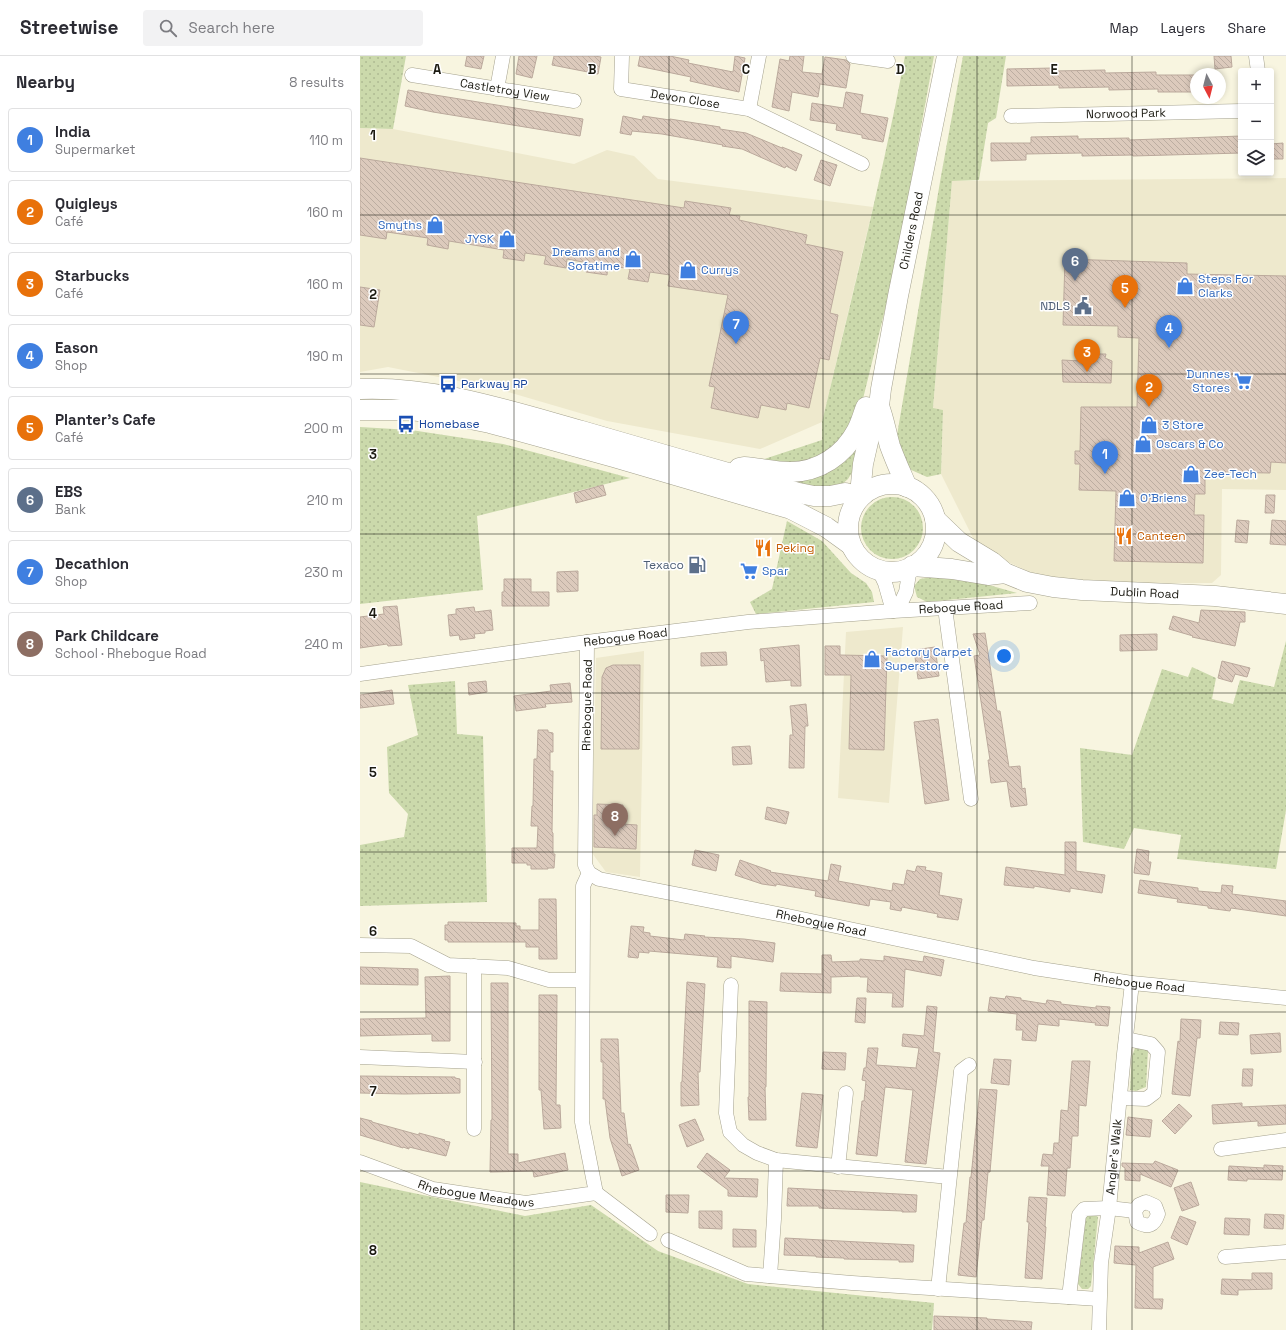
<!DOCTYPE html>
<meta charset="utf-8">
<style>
body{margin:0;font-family:"Space Grotesk",sans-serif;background:#f2f2f3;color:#2b2b33}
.controls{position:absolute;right:12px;top:12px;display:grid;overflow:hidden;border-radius:4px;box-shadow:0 2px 6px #0003}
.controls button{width:36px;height:36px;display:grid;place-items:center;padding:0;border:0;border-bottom:1px solid #e1e1e2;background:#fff;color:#2b2b33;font:20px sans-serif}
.compass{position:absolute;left:830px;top:12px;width:36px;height:36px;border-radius:50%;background:#fff;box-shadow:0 2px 6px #0003;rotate:173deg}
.you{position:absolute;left:644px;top:600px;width:14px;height:14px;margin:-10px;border:3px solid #fff;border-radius:50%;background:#1a73e8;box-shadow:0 0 0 6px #1a73e833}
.badge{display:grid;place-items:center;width:26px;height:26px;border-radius:50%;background:#7c3aed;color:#fff;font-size:13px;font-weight:700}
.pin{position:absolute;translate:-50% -33px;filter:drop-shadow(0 1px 2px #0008)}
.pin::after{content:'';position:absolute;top:21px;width:14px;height:12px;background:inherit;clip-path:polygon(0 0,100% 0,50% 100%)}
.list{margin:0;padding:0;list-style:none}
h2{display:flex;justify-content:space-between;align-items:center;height:52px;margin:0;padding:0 16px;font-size:17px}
h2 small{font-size:13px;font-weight:400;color:#7c7c81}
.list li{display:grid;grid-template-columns:26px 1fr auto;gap:12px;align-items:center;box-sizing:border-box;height:64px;margin:0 8px 8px;padding:0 8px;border:1px solid #e1e1e2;border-radius:4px}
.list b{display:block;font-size:15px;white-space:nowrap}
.list p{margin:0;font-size:13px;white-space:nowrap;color:#7c7c81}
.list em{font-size:13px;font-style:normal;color:#7c7c81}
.icon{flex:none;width:22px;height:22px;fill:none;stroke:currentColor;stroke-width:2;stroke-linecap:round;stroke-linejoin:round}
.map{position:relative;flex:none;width:926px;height:1274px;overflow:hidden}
header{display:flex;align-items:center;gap:24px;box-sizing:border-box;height:56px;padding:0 20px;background:#fff;border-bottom:1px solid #e1e1e2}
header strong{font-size:19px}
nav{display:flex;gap:22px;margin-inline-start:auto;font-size:14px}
.search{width:280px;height:36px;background:#f2f2f3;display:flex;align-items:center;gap:10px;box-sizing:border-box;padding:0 14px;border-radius:4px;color:#7c7c81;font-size:15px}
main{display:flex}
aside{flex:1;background:#fff}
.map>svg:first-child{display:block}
.built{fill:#eee9cd}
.grass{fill:url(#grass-dots)}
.building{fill:url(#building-back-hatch);stroke:#bba99c}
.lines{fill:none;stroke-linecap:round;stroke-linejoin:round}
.street-casing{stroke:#a4a18d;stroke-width:15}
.secondary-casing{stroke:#a4a18d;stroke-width:21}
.street{stroke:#fff;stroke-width:14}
.secondary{stroke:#fff;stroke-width:20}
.grid{fill:none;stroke:#1b1a12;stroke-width:1;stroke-opacity:0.55}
.labels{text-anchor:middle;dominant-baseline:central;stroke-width:3;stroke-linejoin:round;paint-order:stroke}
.street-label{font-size:12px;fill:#1b1a12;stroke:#fff}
.shop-label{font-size:12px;fill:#366cbe;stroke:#fff;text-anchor:start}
.service-label{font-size:12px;fill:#4e5e75;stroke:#fff;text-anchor:end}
.transit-label{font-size:12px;fill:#164399;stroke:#fff;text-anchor:start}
.food-label{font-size:12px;fill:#c56008;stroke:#fff;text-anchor:start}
.grid-label{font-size:13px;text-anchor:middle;font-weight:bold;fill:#1b1a12;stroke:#fff;stroke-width:3;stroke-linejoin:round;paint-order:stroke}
</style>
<header>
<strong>Streetwise</strong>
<div class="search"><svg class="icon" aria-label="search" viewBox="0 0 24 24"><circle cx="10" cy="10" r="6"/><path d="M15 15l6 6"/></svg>Search here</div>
<nav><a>Map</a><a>Layers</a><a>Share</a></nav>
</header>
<main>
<aside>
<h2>Nearby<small>8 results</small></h2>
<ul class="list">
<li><span class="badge" style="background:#3f7fe0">1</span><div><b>India</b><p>Supermarket</p></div><em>110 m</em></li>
<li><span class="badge" style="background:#e8710a">2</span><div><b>Quigleys</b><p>Café</p></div><em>160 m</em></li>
<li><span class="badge" style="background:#e8710a">3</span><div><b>Starbucks</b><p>Café</p></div><em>160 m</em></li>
<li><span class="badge" style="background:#3f7fe0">4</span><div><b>Eason</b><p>Shop</p></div><em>190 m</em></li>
<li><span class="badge" style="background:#e8710a">5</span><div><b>Planter's Cafe</b><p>Café</p></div><em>200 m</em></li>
<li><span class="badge" style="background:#5c6f8a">6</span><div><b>EBS</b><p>Bank</p></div><em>210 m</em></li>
<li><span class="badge" style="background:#3f7fe0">7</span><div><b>Decathlon</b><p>Shop</p></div><em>230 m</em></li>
<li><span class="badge" style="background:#8d6e63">8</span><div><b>Park Childcare</b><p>School · Rhebogue Road</p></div><em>240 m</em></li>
</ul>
</aside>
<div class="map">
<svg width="926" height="1274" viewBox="0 0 926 1274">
<defs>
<pattern id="grass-dots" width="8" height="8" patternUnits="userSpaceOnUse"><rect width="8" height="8" fill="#cbd9ab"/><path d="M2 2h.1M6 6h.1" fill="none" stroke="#aeba92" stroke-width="1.8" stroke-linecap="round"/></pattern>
<pattern id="building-back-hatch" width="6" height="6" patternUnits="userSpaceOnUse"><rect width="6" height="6" fill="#dccabc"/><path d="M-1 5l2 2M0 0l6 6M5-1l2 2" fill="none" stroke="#bcada1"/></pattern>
</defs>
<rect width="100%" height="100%" fill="#f8f5e0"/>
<!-- built -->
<path class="built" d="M0 72 33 73 214 108 247 94 274 100 298 123 513 151 462 366 400 393 247 365 134 332 28 311 0 316Z
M926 122V434L862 433 861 519 852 527H704L674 518 618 492 581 418 583 354 573 353 592 125Z
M543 571 529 747 478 742 486 576Z
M284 595 280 821 246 816 232 797 236 602Z"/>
<!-- grass -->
<path class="grass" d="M0 0H46L33 73 0 72Z
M545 0H574L535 213 499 359 475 393 431 411 392 407 462 384V366C491 244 522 123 545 0Z
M603 0H646L636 62 628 67 619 124 592 125 573 352 583 354 581 418 567 421 549 413 535 391 581 120Z
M0 371 51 374 143 388 270 422 117 460 123 534 0 548Z
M497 384V408L488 423 480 430 443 431 429 422Z
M501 472a31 31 0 1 1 62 0a31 31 0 1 1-62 0Z
M427 465 462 485 491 517 506 527 512 536 514 546 396 558 390 546 412 533Z
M578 520 604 522 657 537 567 546 557 541 554 530 560 523Z
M926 585V754L916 813 817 803 821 779 774 772 764 793 723 786 720 692 772 699 802 613 828 621 832 611 856 622 852 643 873 648 880 624 914 631Z
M95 625 97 678 123 680 127 846 0 850V789L44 781 48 758 29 737 27 691 58 679 48 629Z
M783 991 788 995 786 1031 776 1035 770 1034 772 1000 775 992Z
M0 1126 165 1160 231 1149 298 1195 388 1228 574 1247 572 1274H0Z
M733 1157 738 1161 731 1230 728 1233H722L718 1228 726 1160Z"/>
<!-- building -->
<path class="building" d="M107 0H124L121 13 105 10Z
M159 0H177L172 22 156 18Z
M194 0H234L241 1 238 18 192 9Z
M280 0H310L329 4 328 7 373 16 375 0 385 2 379 36 330 25 331 21 278 10Z
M430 0H444L442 16 462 18 465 1 486 4 490 8 486 32 460 28 458 41 432 36 429 55 412 51 420 3 429 5Z
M854 0H871L872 11 855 13Z
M693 12V15L745 14V17L796 16V19H836V36H798V33L749 34V31L699 32V29L647 30V13Z
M48 34 75 39 223 63 220 80 73 56 45 50Z
M486 36 503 39 500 57 528 62 523 86 502 82V79L476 74 477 68 450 64 452 47 483 52Z
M263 60 282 64 283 60 310 64V63L360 71V73L386 77 422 92V91L442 99 436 115 426 110 425 112 382 93 362 90 363 89 302 78 272 75 271 79 260 77Z
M718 80V83L769 82V84L881 80V97L773 100V99L722 100V97L666 98V104L631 105V87H671V81Z
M923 87V103H911V88Z
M0 102 324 152 325 145 371 152 369 159 380 160 379 164 447 179 445 188 483 196 470 257 478 259 469 304 460 302 449 352 427 347 426 354 401 349 398 362 351 352 355 331 349 330 368 239 308 230 310 219 290 216 288 226 268 223 270 213 248 209 247 219 226 216 228 207 207 203 206 212 184 208 186 200 165 197 164 205 143 202 144 194 89 185 88 193 67 189 68 182 27 176 26 183 0 179Z
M461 104 477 109 470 130 454 124Z
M705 203 827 207V218L926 220V407L911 406 910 417 852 416V420L845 419V438H835L834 459H844L843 507 754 505 756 435 719 434 720 408H715V395H720L721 351H777L779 282 758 281V270L703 269Z
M0 231 20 234 14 271 0 269Z
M734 298H746L745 302 752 305 751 327 703 326 702 304 721 305V301H734Z
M243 429 246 439 216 447 214 437Z
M906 439H915L914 457H905Z
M877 464 889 465 887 487 875 486Z
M912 464 926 465V489L910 488Z
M218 515V535L197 536V516Z
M144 523H171V536H189V550H142V536H144Z
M37 550 42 589 28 590 27 588 0 592V561L24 558 23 551Z
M114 551 115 556 131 554 133 574 125 575V577L114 578 115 582 100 584 99 579 90 580 88 559 96 558V553Z
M841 554 885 556V566H880L875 590 832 581 833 580 809 573 813 560 839 567Z
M625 577 637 655H640L649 711 660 710 662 733 665 732 667 749 651 751 647 725 631 727 628 704H630L614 600 620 599 613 578Z
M797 578V594L760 595V579Z
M439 589 441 630H431V624L406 626 404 604 401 605 400 593Z
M465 590H480V599L527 600 524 694 489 693 491 619H465Z
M575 591 579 620 558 623 554 594Z
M366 596 367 609 341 610V597Z
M862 605 890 612 887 621 875 618 872 626 858 622Z
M253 609H280L279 693H241L242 621 246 612Z
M126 625 127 636 109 639 108 627Z
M210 627 212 646 185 648 186 651 156 655 154 640 191 635 190 629Z
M32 634 34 648 0 652V639Z
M446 648 448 670H445L444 712H429L430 679H433L430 650Z
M578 663 589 744 565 748 554 666Z
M178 674H188V676L193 677V696H190V715H193L192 776 193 777V798H195L194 812H188V813H171V809H167V807H152V792H177L178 770H171L172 750H173L174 703H177Z
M390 690 392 708 373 709 372 691Z
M237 748 263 749 262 768 277 769 276 793 234 791V759H237Z
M407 751 429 756 426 768 405 763Z
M705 786H716V815L745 819 742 837 710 832V836L674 830V832L644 829 646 811 705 819Z
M777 793 789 795 788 806H791L789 819 774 817Z
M335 794 359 799 356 815 332 809Z
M380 804 411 815 410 816 468 825 471 808 481 810 478 825 532 835 533 827 544 829 547 814 555 816 557 810 566 811 565 814 582 817 579 839 602 843 598 864 577 861 578 858 542 851 541 855 530 853 531 846 510 843 509 850 455 840 456 835 416 828V830L402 828 375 819Z
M780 824 838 832V835L861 837 862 829 873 830 872 838 926 845V860L871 852 870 855 848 852V850L817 846 818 843 778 837Z
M179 843H196L197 903H179V891H166V886H88V884H85V869H88V866L156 867V870H160V874H179Z
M271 870 284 871 283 876 290 877V880L324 884 325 878 345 880 344 881 384 883 415 887 413 906 371 900V912L357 911 358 901 289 895V897L279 896 278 902 268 901Z
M462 899H471L472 906 500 905V903L524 905V900L563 906 564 900 584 904 581 920 545 913 543 951H532L533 937 507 936 508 921H500V920L471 921V937L420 935 421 917 462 918Z
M0 911 58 913V929L0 928Z
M90 920V985H72V978L0 980V963L66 962 65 921Z
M327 926 345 928 340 1016H338L339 1049 321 1050V1026H322Z
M131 927H148V1098H158V1107L205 1097 208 1114 174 1121 173 1115 130 1116 131 1064H132Z
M179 939H197L196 1049H200L201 1072 184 1073 181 1034H179Z
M646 940 661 942V944L686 948 687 944 701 946V948L736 952V950L750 951 748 970 735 969 736 967 699 963V970L678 968 676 985 662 984 663 974H656L657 958 628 955 630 941 645 943Z
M497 942H506L505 967 495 966Z
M389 945 407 946 406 1031H405L406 1064H389L388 1041H389Z
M567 950 577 951 573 996 580 997 566 1108 545 1106 553 1034 525 1031 517 1100 496 1098 502 1045H504L506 1025 502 1024 504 1012H506L508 992H518L516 1009 556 1012 559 992 542 990 543 978 564 980Z
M821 963 841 964 840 982H837L830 1040 812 1038 818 985 820 986Z
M860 966 879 967 878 979 859 978Z
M920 977 921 996 891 998 890 979Z
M241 983H258L261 1057H264L268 1089 270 1088 279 1114 262 1120 250 1082 245 1043H243V1006H241Z
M463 996 486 997 485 1014 462 1013Z
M634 1003 651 1004 649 1029 631 1027Z
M712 1005H730L726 1050 719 1049 718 1080H712L710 1112H707L705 1140 687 1139 689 1110H681L683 1098 693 1099 694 1087H699L701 1054 708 1055Z
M883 1013H893L892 1030H882Z
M0 1020 95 1021V1022L100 1023V1037L44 1038 0 1037Z
M620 1033 637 1034 630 1116H628L624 1164H622L616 1221 598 1219 604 1167H606L610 1121H611Z
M442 1037 463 1039 457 1092 436 1090Z
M882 1047V1051L926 1049V1068L898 1070V1065L853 1068 852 1049Z
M819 1048 832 1060 815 1078 802 1065Z
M768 1061 792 1064 790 1081 766 1079Z
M0 1062 12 1065V1066L59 1079V1077L85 1084 84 1085 90 1086 86 1100 49 1091V1093L43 1091V1092L0 1079Z
M335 1063 344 1084 327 1091 319 1069Z
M347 1097 370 1114 364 1122 398 1123 397 1141 368 1140V1134L337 1111Z
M795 1105 818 1114 811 1131 780 1118V1125L765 1124V1112L762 1110V1107L793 1108Z
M904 1109 923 1110 922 1124 887 1123V1125L868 1124 869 1110 904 1112Z
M831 1126 839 1149 822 1155 814 1132Z
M428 1132 557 1139 556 1156H542V1155L459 1152V1150H427Z
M306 1139H329L328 1157 306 1156Z
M669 1141 687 1142 685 1170 686 1171 682 1223 665 1222 669 1166H667Z
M339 1155H362V1173L339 1172Z
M905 1158 924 1159 923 1173 904 1172Z
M820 1160 836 1166 827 1189 811 1182Z
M865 1162 890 1163 889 1179 864 1178Z
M373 1173 396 1174V1191H373Z
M425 1182 554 1189 553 1206H539V1204L484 1203V1202L456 1201V1200L424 1199Z
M808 1186 814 1203 793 1211V1243H803L802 1253 775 1252 776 1209 754 1207 755 1190 779 1191V1197Z
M892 1217H912V1233L878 1234V1239L861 1238 862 1223 892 1224Z
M574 1260 627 1262V1263L672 1266 671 1274H574Z"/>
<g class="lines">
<!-- street casing -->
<g class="street-casing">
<g id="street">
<path id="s1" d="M262 0 261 33 389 53 502 108"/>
<path d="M493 0 528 5"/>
<path d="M896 0 898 15"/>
<path id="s2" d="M52 19 214 45"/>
<path d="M137 33 143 0"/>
<path d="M389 53 399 0"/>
<path id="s3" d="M651 60 881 55"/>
<path d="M519 514 525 527 533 555 540 549 546 536 550 512"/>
<path d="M585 552 611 743"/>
<path id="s4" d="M227 586 225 809 229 817 239 823 428 860 674 912 772 927 926 942"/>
<path id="s5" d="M0 618 227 586 388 566 533 555 670 547"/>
<path d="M0 889 51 890 88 909 148 912 189 924H222"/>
<path d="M114 910V1073"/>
<path d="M371 929 366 1057 370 1076 383 1089 397 1097 416 1104 589 1121"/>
<path d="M0 1001 115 1006"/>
<path d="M760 1042 786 1043 794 1037 798 996 791 988 766 983"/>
<path d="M861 1093 926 1084"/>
<path id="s6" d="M0 1106 73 1133 166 1147 236 1137 222 1066 223 856V830L229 817"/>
<path d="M478 1111 486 1037"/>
<path d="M236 1137 290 1178"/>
<path d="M308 1184 386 1218 492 1227 739 1243"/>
<path d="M865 1201 926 1196"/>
<path d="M410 1220 414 1163 416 1104"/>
<path d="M578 1233 601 1015 609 1009"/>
<path d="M709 1241 719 1159 724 1153 749 1152 775 1155 779 1149 786 1146 795 1150 798 1158C794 1170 788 1172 777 1166L775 1155"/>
<path id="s7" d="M739 1274 741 1207 749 1152 764 998 772 927"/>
</g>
</g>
<!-- secondary casing -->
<g class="secondary-casing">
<g id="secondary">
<path d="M0 333C75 330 150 355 222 375 294 396 367 417 439 437L454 440H470L485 437 500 441"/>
<path d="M519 350C524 363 526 376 530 390 535 404 541 417 547 431"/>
<path d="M0 354H50L85 358 130 367 254 401 431 453 466 471 491 489"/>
<path d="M379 412 384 411C399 412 415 416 430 416 459 416 484 399 497 374 501 367 503 358 506 351"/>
<circle cx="532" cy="472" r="44"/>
<path id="s8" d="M503 438 501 428 503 408 513 364 519 350 521 333 538 240 587 0"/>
<path id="s9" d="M575 463 599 486 632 506 645 517 667 526 693 531 722 534 855 540 926 548"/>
<path d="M552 510 592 513 628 519 645 517"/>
</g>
</g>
<!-- street -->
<use href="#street" class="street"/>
<!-- secondary -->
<use href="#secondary" class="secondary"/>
</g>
<!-- grid -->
<path class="grid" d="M154 0V1274M309 0V1274M463 0V1274M617 0V1274M772 0V1274M0 159H926M0 318H926M0 478H926M0 637H926M0 796H926M0 956H926M0 1115H926"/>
<!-- icons -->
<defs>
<g id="shop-bare" transform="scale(1.38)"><path d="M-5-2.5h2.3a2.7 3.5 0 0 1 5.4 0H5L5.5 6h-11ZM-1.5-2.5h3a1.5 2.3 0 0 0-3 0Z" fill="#3f7fe0" stroke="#fff" stroke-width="2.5" paint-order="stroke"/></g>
<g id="civic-bare" transform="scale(1.38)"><path d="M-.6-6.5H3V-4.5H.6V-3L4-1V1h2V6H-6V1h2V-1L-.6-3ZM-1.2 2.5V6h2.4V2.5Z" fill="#5c6f8a" stroke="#fff" stroke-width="2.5" paint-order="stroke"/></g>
<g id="supermarket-bare" transform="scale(1.38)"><path d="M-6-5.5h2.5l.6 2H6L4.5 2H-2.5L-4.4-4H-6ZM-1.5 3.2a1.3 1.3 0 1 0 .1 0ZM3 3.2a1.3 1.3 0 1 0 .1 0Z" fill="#3f7fe0" stroke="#fff" stroke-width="2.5" paint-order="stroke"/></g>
<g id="bus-bare" transform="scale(1.38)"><path d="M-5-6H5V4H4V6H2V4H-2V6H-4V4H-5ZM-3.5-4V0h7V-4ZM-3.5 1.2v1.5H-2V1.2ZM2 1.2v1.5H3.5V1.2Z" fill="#1a4fb4" stroke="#fff" stroke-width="2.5" paint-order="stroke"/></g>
<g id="restaurant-bare" transform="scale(1.38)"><path d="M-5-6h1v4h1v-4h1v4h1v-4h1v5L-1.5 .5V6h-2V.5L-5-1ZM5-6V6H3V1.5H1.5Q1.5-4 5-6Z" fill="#e8710a" stroke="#fff" stroke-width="2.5" paint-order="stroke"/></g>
<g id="fuel-bare" transform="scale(1.38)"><path d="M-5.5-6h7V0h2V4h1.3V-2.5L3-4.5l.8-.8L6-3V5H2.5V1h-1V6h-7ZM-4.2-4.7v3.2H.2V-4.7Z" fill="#5c6f8a" stroke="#fff" stroke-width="2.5" paint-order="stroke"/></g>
</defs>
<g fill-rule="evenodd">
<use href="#shop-bare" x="75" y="169"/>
<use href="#shop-bare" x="147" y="183"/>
<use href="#shop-bare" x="273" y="203"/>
<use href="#shop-bare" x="328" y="214"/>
<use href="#shop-bare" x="825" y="230"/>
<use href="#civic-bare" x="723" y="250"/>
<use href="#supermarket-bare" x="883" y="325"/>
<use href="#bus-bare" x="88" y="328"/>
<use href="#bus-bare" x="46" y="368"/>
<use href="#shop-bare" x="789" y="369"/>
<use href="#shop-bare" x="783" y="388"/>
<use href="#shop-bare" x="831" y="418"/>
<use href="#shop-bare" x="767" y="442"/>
<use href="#restaurant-bare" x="764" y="480"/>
<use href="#restaurant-bare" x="403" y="492"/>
<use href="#fuel-bare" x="337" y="509"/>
<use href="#supermarket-bare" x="389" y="515"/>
<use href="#shop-bare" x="512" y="603"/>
</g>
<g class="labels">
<!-- street labels -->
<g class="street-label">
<text stroke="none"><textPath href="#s2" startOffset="94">Castletroy View</textPath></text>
<text stroke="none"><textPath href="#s1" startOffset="98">Devon Close</textPath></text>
<text stroke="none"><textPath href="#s3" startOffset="115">Norwood Park</textPath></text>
<text stroke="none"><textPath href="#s8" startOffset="269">Childers Road</textPath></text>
<text stroke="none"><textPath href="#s9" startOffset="231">Dublin Road</textPath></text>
<text stroke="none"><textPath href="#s5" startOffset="605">Rebogue Road</textPath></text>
<text stroke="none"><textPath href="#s5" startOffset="268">Rebogue Road</textPath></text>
<text transform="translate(227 649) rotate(-89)">Rhebogue Road</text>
<text stroke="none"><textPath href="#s4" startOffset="470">Rhebogue Road</textPath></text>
<text stroke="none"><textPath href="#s4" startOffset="794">Rhebogue Road</textPath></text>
<text stroke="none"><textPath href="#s7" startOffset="174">Angler's Walk</textPath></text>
<text stroke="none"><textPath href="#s6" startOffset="121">Rhebogue Meadows</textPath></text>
</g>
<!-- shop labels -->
<g class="shop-label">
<text x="62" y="169" text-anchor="end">Smyths</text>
<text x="134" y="183" text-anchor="end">JYSK</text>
<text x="260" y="196" text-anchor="end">Dreams and<tspan x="260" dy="14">Sofatime</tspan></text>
<text x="341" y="214">Currys</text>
<text x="838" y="223">Steps For<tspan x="838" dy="14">Clarks</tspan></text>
<text x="870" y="318" text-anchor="end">Dunnes<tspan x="870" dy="14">Stores</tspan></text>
<text x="802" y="369">3 Store</text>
<text x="796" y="388">Oscars &amp; Co</text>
<text x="844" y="418">Zee-Tech</text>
<text x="780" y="442">O'Briens</text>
<text x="402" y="515">Spar</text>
<text x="525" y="596">Factory Carpet<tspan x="525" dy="14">Superstore</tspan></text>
</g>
<!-- service labels -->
<g class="service-label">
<text x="710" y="250">NDLS</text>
<text x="324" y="509">Texaco</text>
</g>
<!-- transit labels -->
<g class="transit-label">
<text x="101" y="328">Parkway RP</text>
<text x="59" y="368">Homebase</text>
</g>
<!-- food labels -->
<g class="food-label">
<text x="777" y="480">Canteen</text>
<text x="416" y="492">Peking</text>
</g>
</g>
<g class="grid-label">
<text x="77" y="18">A</text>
<text x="232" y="18">B</text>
<text x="386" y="18">C</text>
<text x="540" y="18">D</text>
<text x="694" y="18">E</text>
<text x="13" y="84">1</text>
<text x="13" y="243">2</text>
<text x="13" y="403">3</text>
<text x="13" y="562">4</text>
<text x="13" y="721">5</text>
<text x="13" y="880">6</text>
<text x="13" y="1040">7</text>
<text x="13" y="1199">8</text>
</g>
</svg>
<div class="controls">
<button>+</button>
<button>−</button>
<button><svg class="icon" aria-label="layers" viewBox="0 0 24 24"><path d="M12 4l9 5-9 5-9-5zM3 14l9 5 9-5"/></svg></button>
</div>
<svg class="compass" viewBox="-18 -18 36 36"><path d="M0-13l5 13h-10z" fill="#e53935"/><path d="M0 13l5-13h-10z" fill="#7c7c81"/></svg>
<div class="you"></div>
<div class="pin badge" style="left:745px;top:418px;background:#3f7fe0">1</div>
<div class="pin badge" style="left:789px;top:351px;background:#e8710a">2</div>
<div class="pin badge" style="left:727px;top:316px;background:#e8710a">3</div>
<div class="pin badge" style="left:809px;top:292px;background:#3f7fe0">4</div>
<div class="pin badge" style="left:765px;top:252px;background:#e8710a">5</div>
<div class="pin badge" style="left:715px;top:225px;background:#5c6f8a">6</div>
<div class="pin badge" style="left:376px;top:288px;background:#3f7fe0">7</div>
<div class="pin badge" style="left:255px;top:780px;background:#8d6e63">8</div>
</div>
</main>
